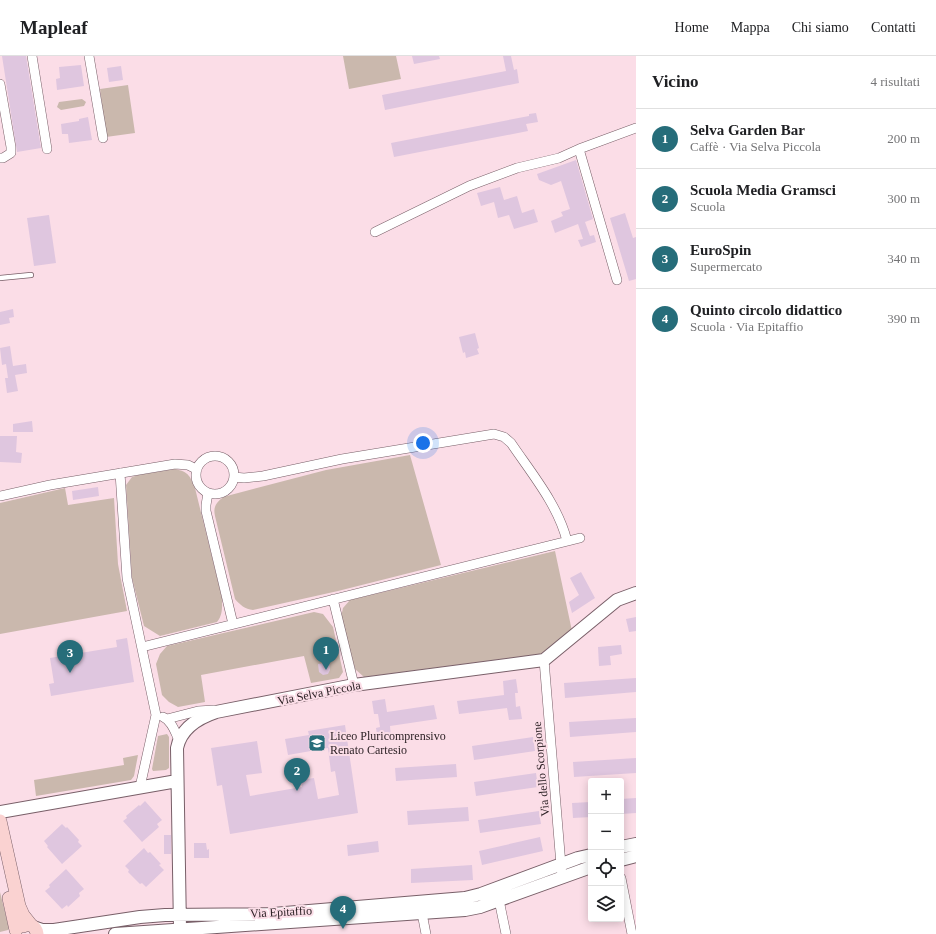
<!DOCTYPE html>
<html lang="it">
<meta charset="utf-8">
<style>
body{margin:0;font-family:"Times New Roman",serif;background:#f6f6f6;color:#202124}
.controls{position:absolute;right:12px;bottom:12px;display:grid;overflow:hidden;border-radius:4px;box-shadow:0 2px 10px #0003}
.controls button{width:36px;height:36px;display:grid;place-items:center;padding:0;border:0;border-bottom:1px solid #e0e0e0;background:#fff;color:#202124;font:20px sans-serif}
.you{position:absolute;left:423px;top:387px;width:14px;height:14px;margin:-10px;border:3px solid #fff;border-radius:50%;background:#1a73e8;box-shadow:0 0 0 6px #1a73e833}
.badge{display:grid;place-items:center;width:26px;height:26px;border-radius:50%;background:#266d7a;color:#fff;font-size:13px;font-weight:700}
.pin{position:absolute;translate:-50% -33px;filter:drop-shadow(0 1px 2px #0008)}
.pin::after{content:'';position:absolute;top:21px;width:14px;height:12px;background:inherit;clip-path:polygon(0 0,100% 0,50% 100%)}
.list{margin:0;padding:0;list-style:none}
h2{display:flex;justify-content:space-between;align-items:center;height:52px;margin:0;padding:0 16px;font-size:17px}
h2 small{font-size:13px;font-weight:400;color:#757577}
.list li{display:grid;grid-template-columns:26px 1fr auto;gap:12px;align-items:center;box-sizing:border-box;height:60px;padding:0 16px;border-top:1px solid #e0e0e0}
.list b{display:block;font-size:15px;white-space:nowrap}
.list p{margin:0;font-size:13px;white-space:nowrap;color:#757577}
.list em{font-size:13px;font-style:normal;color:#757577}
.icon{flex:none;width:22px;height:22px;fill:none;stroke:currentColor;stroke-width:2;stroke-linecap:round;stroke-linejoin:round}
.map{position:relative;flex:none;width:636px;height:878px;overflow:hidden}
header{display:flex;align-items:center;gap:24px;box-sizing:border-box;height:56px;padding:0 20px;background:#fff;border-bottom:1px solid #e0e0e0}
header strong{font-size:19px}
nav{display:flex;gap:22px;margin-inline-start:auto;font-size:14px}
main{display:flex}
aside{flex:1;background:#fff}
.map>svg:first-child{display:block}
.green{fill:#cab8ad}
.building{fill:#dfc6df}
.lines{fill:none;stroke-linecap:round;stroke-linejoin:round}
.service-casing{stroke:#785f68;stroke-width:6}
.minor-casing{stroke:#785f68;stroke-width:10}
.tertiary-casing{stroke:#785f68;stroke-width:14}
.secondary-casing{stroke:#785f68;stroke-width:14}
.service{stroke:#fff;stroke-width:4.5}
.minor{stroke:#fff;stroke-width:9}
.tertiary{stroke:#fff;stroke-width:12}
.secondary{stroke:#fad2d1;stroke-width:13}
.labels{text-anchor:middle;dominant-baseline:central;stroke-width:4;stroke-linejoin:round;paint-order:stroke}
.street-label{font-size:12px;fill:#2d2226;stroke:#fbdde7}
.poi-label{font-size:12px;fill:#2d2226;stroke:#fbdde7;text-anchor:start}
</style>
<header>
<strong>Mapleaf</strong>
<nav><a>Home</a><a>Mappa</a><a>Chi siamo</a><a>Contatti</a></nav>
</header>
<main>
<div class="map">
<svg width="636" height="878" viewBox="0 0 636 878">
<rect width="100%" height="100%" fill="#fbdde7"/>
<!-- green -->
<path class="green" d="M343 0H396L401 23 349 33Z
M128 29 135 77 106 81 100 33Z
M82 43 86 46 84 50 61 54 57 51 59 46Z
M410 399 441 509 338 535 253 554C245 553 240 549 235 543L215 460C213 451 216 447 223 441L326 414Z
M175 413C189 416 190 420 195 432L222 542C222 551 223 559 217 566L160 580 144 570 132 522 126 429 132 421 138 419Z
M65 432 68 449 114 442 118 508 127 555 0 578V447Z
M555 495 572 575 541 598 364 621 355 613 341 561 343 552 350 544Z
M314 556 323 558 333 571 343 616 339 622 311 627 304 600 201 619 205 646 178 651 169 646 162 639 156 608 160 598 167 590Z
M167 678 169 681V712L166 714 153 715 152 713 158 680Z
M138 699 134 720 131 724 36 740 34 724 124 709 123 702Z
M0 836 9 872 8 874 0 876Z"/>
<!-- building -->
<path class="building" d="M2 0H26L41 92 17 96Z
M412 0H439L440 3 414 8Z
M503 0H511L514 14 517 13 519 27 385 54 382 39 506 15Z
M81 9 84 30 57 34 56 23 60 22 59 11Z
M121 10 123 24 109 26 107 12Z
M536 57 538 66 526 68 528 75 394 101 391 87 529 60V58Z
M88 61 92 84 69 87 68 78H62L61 68 79 65V63Z
M576 104 593 163 585 166 590 180 594 179 596 186 581 191 578 184 583 183 578 168 555 177 551 165 563 160 561 156 570 153 561 125 551 129 539 124 537 118Z
M500 131 504 144 517 140 522 157 534 153 538 166 514 173 509 159 498 162 494 146 481 150 477 137Z
M625 157 633 182 636 181V223L629 225 610 162Z
M49 159 56 207 34 210 27 162Z
M13 253 14 261 9 262 10 267 0 269V256Z
M475 277 479 292 477 293 479 298 466 302 465 296 463 297 459 281Z
M10 290 13 310 26 308 27 317 15 319 18 335 7 337 5 322H8L6 308 2 309 0 292Z
M32 365 33 376H13V368Z
M0 380H17L16 396 22 397 21 407 0 406Z
M98 431 99 440 73 444 72 435Z
M581 516 595 542 572 557 569 546 579 539 570 522Z
M636 561V575L629 576 626 563Z
M127 582 134 626 51 640 49 628 54 627 50 602 117 591 116 584Z
M621 589 622 598 610 600 611 609 599 610 598 591Z
M329 606 330 614 328 618 323 619 319 616 318 608Z
M636 622V636L565 642 564 627Z
M516 623 518 637H515L516 651 520 650 522 663 509 664 507 652 459 658 457 645 504 639 503 625Z
M385 643 387 656 434 649 437 663 390 670 391 682 378 684 376 672 380 671 378 658H374L372 645Z
M636 662V676L570 681 569 666Z
M345 669 358 757 230 778 222 729 217 730 211 692 257 685 262 717 246 719 250 740 302 731 301 724 314 722 318 743 339 739 335 715 331 716 328 692 288 699 285 683 309 679 308 675Z
M533 681 535 695 474 704 472 690Z
M636 702V717L574 721 573 706Z
M456 708 457 721 396 725 395 712Z
M536 717 538 731 476 740 474 726Z
M636 742V757L621 758V743Z
M145 745 162 764 157 768 159 771 142 786 123 765 127 762 126 760 139 749 140 750Z
M591 746V761L573 762 572 747Z
M468 751 469 765 408 769 407 755Z
M539 755 541 768 480 777 478 764Z
M62 768 66 772 67 771 79 784 78 786 82 790 62 808 47 791 48 790 44 785Z
M164 779H171V798H164Z
M540 781 543 795 482 809 479 795Z
M378 785 379 796 348 800 347 789Z
M194 787H206L207 794 209 793V802H194Z
M144 792 148 797 150 796 161 808 159 809 164 814 146 831 142 827 140 828 128 816 129 814 125 810Z
M472 809 473 824 411 827V813Z
M66 813 84 833 79 837 80 840 68 851 67 849 62 853 45 835 50 831 49 829Z"/>
<g class="lines">
<!-- service casing -->
<g class="service-casing">
<path id="service" d="M0 222 31 219"/>
</g>
<!-- minor casing -->
<g class="minor-casing">
<path id="minor" d="M32 0 47 93
M89 0 103 82
M0 28 11 91V97L3 102H0
M579 93 617 224
M375 176 469 130 517 112 559 102 579 93 636 72
M196 419a19 19 0 1 1 38 0a19 19 0 1 1-38 0Z
M120 417 127 522 156 659 140 731
M234 421 244 422 263 420 342 403 494 378 504 381 511 387C532 418 558 449 567 485
M208 437 206 449V455L233 568
M0 440 50 429 175 408 188 409 196 413
M333 543 354 629
M142 591 580 482
M544 604 562 821
M163 661C172 665 175 676 179 684
M167 663 198 655 214 654
M621 822 632 878
M499 844 506 878
M421 852 426 878"/>
</g>
<!-- tertiary casing -->
<g class="tertiary-casing">
<path id="tertiary" d="M0 756 177 725
M621 791 636 788
M621 804 636 800
M36 872 42 874H54L140 861 165 859 273 858 465 842 481 838 578 802 591 799
M180 873 177 692C181 672 198 662 216 656L354 629 544 604 617 544 636 537
M115 878 465 854 480 851 591 811"/>
</g>
<!-- secondary casing -->
<g class="secondary-casing">
<path id="secondary" d="M0 765 19 850 23 859 31 869
M9 842 16 874
M23 870C30 867 36 870 37 878"/>
</g>
<!-- service -->
<use href="#service" class="service"/>
<!-- minor -->
<use href="#minor" class="minor"/>
<!-- tertiary -->
<use href="#tertiary" class="tertiary"/>
<!-- secondary -->
<use href="#secondary" class="secondary"/>
</g>
<!-- icons -->
<defs>
<g id="school-square" transform="scale(0.9)"><rect x="-9" y="-9" width="18" height="18" rx="4" fill="#266d7a" stroke="#fbdde7"/><path d="M0-5L7-2L0 1L-7-2ZM-4 1L0 2.5L4 1V4Q0 6-4 4Z" fill="#fff"/></g>
</defs>
<g fill-rule="evenodd">
<use href="#school-square" x="317" y="687"/>
</g>
<g class="labels">
<!-- street labels -->
<g class="street-label">
<text transform="translate(319 637) rotate(-11)">Via Selva Piccola</text>
<text transform="translate(541 713) rotate(-95)">Via dello Scorpione</text>
<text transform="translate(281 856) rotate(-3)">Via Epitaffio</text>
</g>
<!-- poi labels -->
<g class="poi-label">
<text x="330" y="680">Liceo Pluricomprensivo<tspan x="330" dy="14">Renato Cartesio</tspan></text>
</g>
</g>
</svg>
<div class="controls">
<button>+</button>
<button>−</button>
<button><svg class="icon" aria-label="locate" viewBox="0 0 24 24"><circle cx="12" cy="12" r="6"/><path d="M12 2v4M12 18v4M2 12h4M18 12h4"/></svg></button>
<button><svg class="icon" aria-label="layers" viewBox="0 0 24 24"><path d="M12 4l9 5-9 5-9-5zM3 14l9 5 9-5"/></svg></button>
</div>
<div class="you"></div>
<div class="pin badge" style="left:326px;top:614px">1</div>
<div class="pin badge" style="left:297px;top:735px">2</div>
<div class="pin badge" style="left:70px;top:617px">3</div>
<div class="pin badge" style="left:343px;top:873px">4</div>
</div>
<aside>
<h2>Vicino<small>4 risultati</small></h2>
<ul class="list">
<li><span class="badge">1</span><div><b>Selva Garden Bar</b><p>Caffè · Via Selva Piccola</p></div><em>200 m</em></li>
<li><span class="badge">2</span><div><b>Scuola Media Gramsci</b><p>Scuola</p></div><em>300 m</em></li>
<li><span class="badge">3</span><div><b>EuroSpin</b><p>Supermercato</p></div><em>340 m</em></li>
<li><span class="badge">4</span><div><b>Quinto circolo didattico</b><p>Scuola · Via Epitaffio</p></div><em>390 m</em></li>
</ul>
</aside>
</main>
